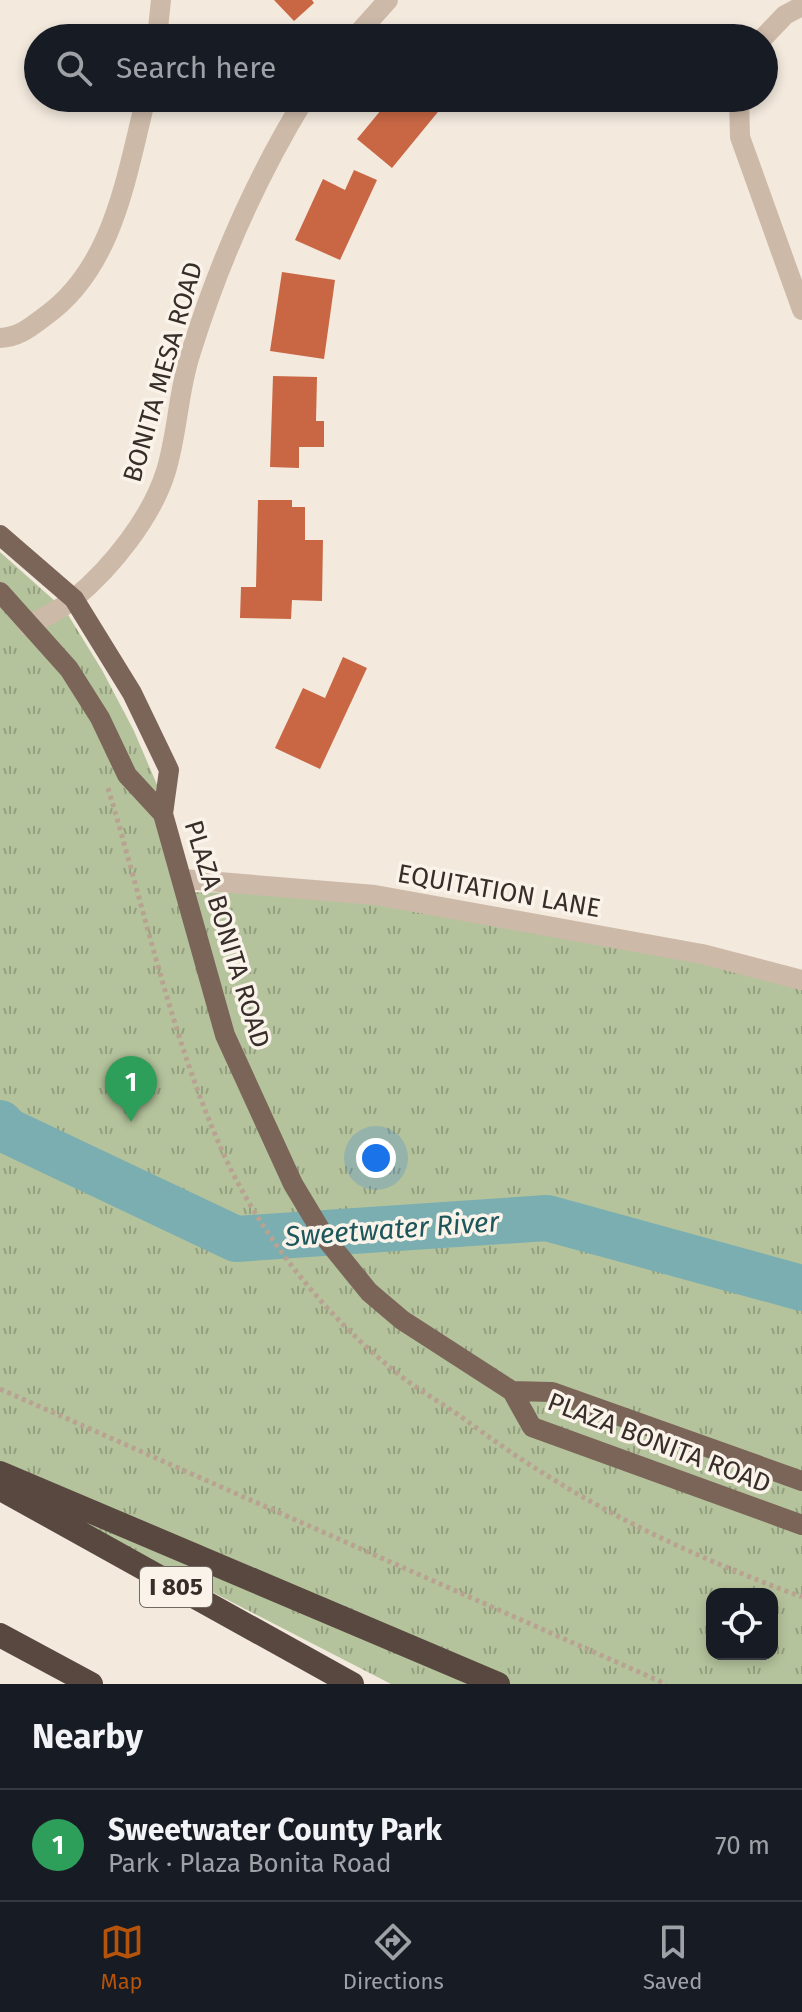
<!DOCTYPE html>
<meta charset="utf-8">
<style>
body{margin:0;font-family:"Fira Sans",sans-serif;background:#20242c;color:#f1f3f6}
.controls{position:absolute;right:24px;bottom:24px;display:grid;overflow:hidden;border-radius:16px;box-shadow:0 4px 12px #0003}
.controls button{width:72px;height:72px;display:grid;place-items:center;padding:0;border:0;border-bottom:2px solid #363941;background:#171b24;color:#f1f3f6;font:40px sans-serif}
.you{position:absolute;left:376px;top:1158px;width:28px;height:28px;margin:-20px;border:6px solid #fff;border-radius:50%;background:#1a73e8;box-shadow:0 0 0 12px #1a73e833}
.badge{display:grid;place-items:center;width:52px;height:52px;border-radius:50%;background:#b45309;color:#fff;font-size:26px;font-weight:700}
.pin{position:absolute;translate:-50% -66px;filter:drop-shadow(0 2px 4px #0008)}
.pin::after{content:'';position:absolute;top:42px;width:28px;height:24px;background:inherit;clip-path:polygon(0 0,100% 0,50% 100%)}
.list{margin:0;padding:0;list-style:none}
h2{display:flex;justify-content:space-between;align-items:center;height:104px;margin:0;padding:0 32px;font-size:34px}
h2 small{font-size:26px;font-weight:400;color:#9ea1a6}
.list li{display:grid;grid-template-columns:52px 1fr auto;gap:24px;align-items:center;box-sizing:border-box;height:112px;padding:0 32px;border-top:2px solid #363941}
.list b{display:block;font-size:30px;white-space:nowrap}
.list p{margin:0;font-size:26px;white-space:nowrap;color:#9ea1a6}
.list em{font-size:26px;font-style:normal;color:#9ea1a6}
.icon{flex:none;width:44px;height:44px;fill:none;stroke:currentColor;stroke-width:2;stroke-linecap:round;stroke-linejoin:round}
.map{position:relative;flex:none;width:802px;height:1684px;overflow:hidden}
.search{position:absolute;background:#171b24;box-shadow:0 4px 12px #0003;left:24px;right:24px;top:24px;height:88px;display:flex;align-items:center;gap:20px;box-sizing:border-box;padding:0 28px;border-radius:44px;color:#9ea1a6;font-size:30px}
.sheet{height:216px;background:#171b24}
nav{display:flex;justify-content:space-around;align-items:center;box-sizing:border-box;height:112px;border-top:2px solid #363941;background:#171b24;font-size:22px;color:#9ea1a6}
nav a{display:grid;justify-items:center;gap:4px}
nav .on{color:#b45309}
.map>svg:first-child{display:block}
.park{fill:url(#park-tufts);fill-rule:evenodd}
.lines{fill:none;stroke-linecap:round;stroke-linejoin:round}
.river{stroke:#7baeb1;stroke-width:46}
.building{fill:#c96745}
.path{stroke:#b8a392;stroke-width:5;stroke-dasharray:4 4;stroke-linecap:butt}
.minor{stroke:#ccb9a8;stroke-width:20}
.major{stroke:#7b6559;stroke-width:20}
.highway{stroke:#594840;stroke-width:24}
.labels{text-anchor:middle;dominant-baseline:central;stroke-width:7;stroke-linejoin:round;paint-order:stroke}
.shield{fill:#faf3ea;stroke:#726963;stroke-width:2}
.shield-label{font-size:24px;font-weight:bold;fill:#382e29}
.street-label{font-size:26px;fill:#382e29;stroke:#faf3ea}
.water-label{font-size:28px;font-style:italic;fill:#1d565b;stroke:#faf3ea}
</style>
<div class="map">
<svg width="802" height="1684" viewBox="0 0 802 1684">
<defs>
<pattern id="park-tufts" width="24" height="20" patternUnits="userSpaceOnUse" patternTransform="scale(2)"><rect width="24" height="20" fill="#b5c39c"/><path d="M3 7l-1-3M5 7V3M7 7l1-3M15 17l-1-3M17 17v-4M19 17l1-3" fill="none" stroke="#949f7f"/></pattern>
</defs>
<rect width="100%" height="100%" fill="#f3e9dd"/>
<!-- park -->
<path class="park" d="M0 552 65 610 102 670 134 731 164 801 187 892 377 895 802 979V1684H391L0 1483ZM712 1594H772V1654H712Z"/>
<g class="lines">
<!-- river -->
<path class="river" d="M0 1123 8 1131 236 1239 547 1218 802 1288"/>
</g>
<!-- building -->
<path class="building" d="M274 0H312L314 3 294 21Z
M459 24 473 38H444Z
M391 98H430L442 107 392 168 357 139Z
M354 170 377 180 340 260 295 240 323 179 345 190Z
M282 272 335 280 324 359 270 351Z
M273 376 317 377 316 421H324V447H299V468L270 467Z
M258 500H292V507H305V540H323L322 601 292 600 291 619 240 618 241 587H256Z
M343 657 367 668 320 769 275 748 303 688 325 698Z"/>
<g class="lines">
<!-- path -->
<path class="path" d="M108 788C144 907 170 1032 220 1146 258 1233 323 1314 397 1373 419 1391 444 1404 467 1421 573 1500 678 1551 802 1597
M0 1389 666 1684"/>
<!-- minor -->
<path class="minor" d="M157 38 161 0
M354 38 388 0
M763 38 785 15 802 6
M739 98 740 137 802 310
M0 338C19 337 29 328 44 317 114 268 126 176 146 98
M28 626C44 617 62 609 75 598 112 567 152 517 166 471 178 432 178 390 191 352 219 262 256 178 305 98
M183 879 375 895 702 954 802 980"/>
<!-- major -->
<path class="major" d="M0 535 74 599 132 693 169 770 163 814 225 1035 293 1184 326 1239 369 1292 402 1320 512 1391 532 1427 802 1525
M0 592 69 669 100 718 127 775 163 814
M512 1391 552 1392 802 1481"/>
<!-- highway -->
<path class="highway" d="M0 1473 498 1684
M1 1489 352 1684
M0 1635 91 1684"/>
</g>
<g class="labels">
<!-- shield labels -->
<rect class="shield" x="140" y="1567" width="72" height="40" rx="6"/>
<g class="shield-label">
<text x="176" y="1587">I 805</text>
</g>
<!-- street labels -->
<g class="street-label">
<text transform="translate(163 372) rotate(-74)">BONITA MESA ROAD</text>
<text transform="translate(499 891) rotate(10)">EQUITATION LANE</text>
<text transform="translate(227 934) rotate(73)">PLAZA BONITA ROAD</text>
<text transform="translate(659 1443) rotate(21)">PLAZA BONITA ROAD</text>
</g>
<!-- water labels -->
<g class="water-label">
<text transform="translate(392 1229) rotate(-4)">Sweetwater River</text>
</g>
</g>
</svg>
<div class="controls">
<button><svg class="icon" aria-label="locate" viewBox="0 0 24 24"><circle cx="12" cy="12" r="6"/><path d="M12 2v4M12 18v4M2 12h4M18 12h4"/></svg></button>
</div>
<div class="you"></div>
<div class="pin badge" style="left:131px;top:1122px;background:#2e9e5b">1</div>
<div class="search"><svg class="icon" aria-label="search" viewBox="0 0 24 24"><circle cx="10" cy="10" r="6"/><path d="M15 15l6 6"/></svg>Search here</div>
</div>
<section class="sheet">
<h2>Nearby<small></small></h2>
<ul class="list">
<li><span class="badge" style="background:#2e9e5b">1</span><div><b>Sweetwater County Park</b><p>Park · Plaza Bonita Road</p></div><em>70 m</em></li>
</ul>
</section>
<nav>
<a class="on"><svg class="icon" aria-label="map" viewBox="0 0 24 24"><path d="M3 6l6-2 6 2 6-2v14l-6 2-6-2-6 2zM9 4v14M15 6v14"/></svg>Map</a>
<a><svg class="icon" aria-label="directions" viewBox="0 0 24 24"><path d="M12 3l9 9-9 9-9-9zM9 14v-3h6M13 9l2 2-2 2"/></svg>Directions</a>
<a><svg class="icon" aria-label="saved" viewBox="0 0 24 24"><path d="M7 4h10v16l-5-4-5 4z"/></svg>Saved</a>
</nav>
